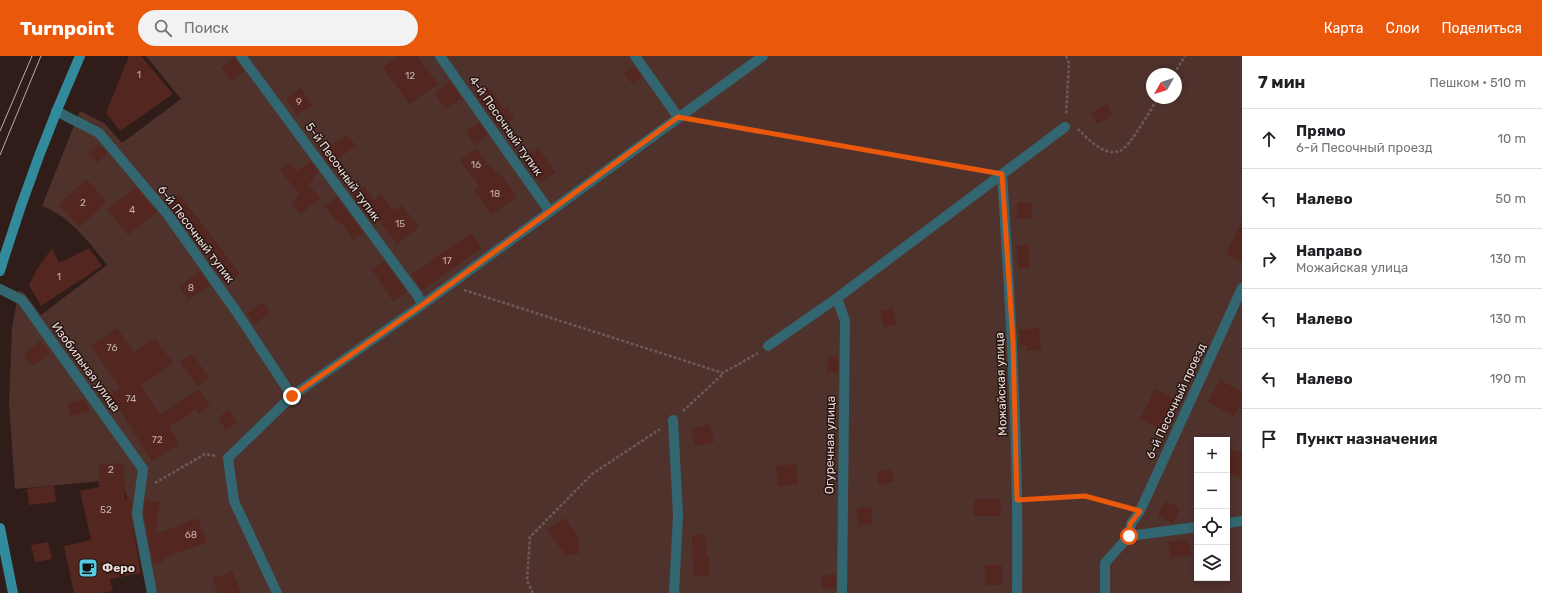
<!DOCTYPE html>
<html lang="ru">
<meta charset="utf-8">
<style>
body{margin:0;font-family:Rubik,sans-serif;background:#f2f2f2;color:#202124}
.controls{position:absolute;right:12px;bottom:12px;display:grid;overflow:hidden;border-radius:0px;box-shadow:0 2px 6px #0003}
.controls button{width:36px;height:36px;display:grid;place-items:center;padding:0;border:0;border-bottom:1px solid #e0e0e0;background:#fff;color:#202124;font:20px sans-serif}
.compass{position:absolute;left:1146px;top:12px;width:36px;height:36px;border-radius:50%;background:#fff;box-shadow:0 2px 6px #0003;rotate:231deg}
.stop{position:absolute;width:12px;height:12px;margin:-9px;border:3px solid #ea580c;border-radius:50%;background:#fff}
.stop.end{background:#ea580c;border-color:#fff;box-shadow:0 1px 4px #0008}
.list{margin:0;padding:0;list-style:none}
h2{display:flex;justify-content:space-between;align-items:center;height:52px;margin:0;padding:0 16px;font-size:17px}
h2 small{font-size:13px;font-weight:400;color:#757577}
.list li{display:grid;grid-template-columns:26px 1fr auto;gap:12px;align-items:center;box-sizing:border-box;height:60px;padding:0 16px;border-top:1px solid #e0e0e0}
.list b{display:block;font-size:15px;white-space:nowrap}
.list p{margin:0;font-size:13px;white-space:nowrap;color:#757577}
.list em{font-size:13px;font-style:normal;color:#757577}
.icon{flex:none;width:22px;height:22px;fill:none;stroke:currentColor;stroke-width:2;stroke-linecap:round;stroke-linejoin:round}
.map{position:relative;flex:none;width:1242px;height:537px;overflow:hidden}
header{display:flex;align-items:center;gap:24px;box-sizing:border-box;height:56px;padding:0 20px;background:#ea580c;color:#fff}
header strong{font-size:19px}
nav{display:flex;gap:22px;margin-inline-start:auto;font-size:14px}
.search{width:280px;height:36px;background:#f2f2f2;display:flex;align-items:center;gap:10px;box-sizing:border-box;padding:0 14px;border-radius:22px;color:#757577;font-size:15px}
main{display:flex}
aside{flex:1;background:#fff}
.map>svg:first-child{display:block}
.green{fill:#50322d;fill-rule:evenodd}
.building{fill:#532620}
.lines{fill:none;stroke-linecap:round;stroke-linejoin:round}
.path{stroke:#6b5a57;stroke-width:2.5;stroke-dasharray:3 2;stroke-linecap:butt}
.service{stroke:#326670;stroke-width:10}
.minor{stroke:#326670;stroke-width:10}
.secondary{stroke:#318b9c;stroke-width:10}
.tram{stroke:#bbacaa;stroke-width:1}
.route{stroke:#ea580c;stroke-width:5}
.labels{text-anchor:middle;dominant-baseline:central;stroke-width:3;stroke-linejoin:round;paint-order:stroke}
.number-label{font-size:10px;fill:#c4aeab}
.street-label{font-size:12px;fill:#e9dbd9;stroke:#261411}
.poi-label{font-size:12px;font-weight:bold;fill:#e9dbd9;stroke:#261411;text-anchor:start}
</style>
<header>
<strong>Turnpoint</strong>
<div class="search"><svg class="icon" aria-label="search" viewBox="0 0 24 24"><circle cx="10" cy="10" r="6"/><path d="M15 15l6 6"/></svg>Поиск</div>
<nav><a>Карта</a><a>Слои</a><a>Поделиться</a></nav>
</header>
<main>
<div class="map">
<svg width="1242" height="537" viewBox="0 0 1242 537">
<rect width="100%" height="100%" fill="#301d1a"/>
<!-- green -->
<path class="green" d="M146 0H1242V537H147L123 423 15 433 9 347 12 272 19 234 24 237 41 259 107 209C88 185 72 162 42 150L80 55 104 67 122 87 181 43ZM1152 18H1176V42H1152ZM1197 384H1227V522H1197Z"/>
<!-- building -->
<path class="building" d="M129 0H141L173 38 120 75 106 57Z
M399 0H417L438 28 410 48 383 12Z
M234 2 244 15 231 25 221 12Z
M634 10 642 21 633 28 624 18Z
M450 25 462 42 446 53 434 37Z
M489 31 504 53 507 51 514 62 499 72 476 40Z
M301 32 312 49 297 59 286 42Z
M1107 48 1113 59 1097 68 1091 57Z
M479 66 488 79 474 89 466 75Z
M347 78 356 90 329 109 321 97Z
M97 88 107 97 98 107 88 97Z
M476 92 496 118 499 116 517 141 492 159 474 135 479 130 460 104Z
M538 92 556 116 540 127 522 103Z
M310 105 319 116 313 121 315 123 308 128 320 142 301 158 291 147 300 139 280 114 289 106 297 116Z
M86 123 107 145 80 171 59 149Z
M364 130 374 144 381 138 394 155 402 149 419 171 397 188 379 165 374 169 352 139Z
M136 131 157 156 128 179 107 154Z
M179 138 240 218 226 227 211 209 213 207 168 149Z
M337 141 363 177 354 184 339 164 337 166 324 150Z
M1032 146V162L1017 163V147Z
M1242 165V206L1226 198Z
M471 177 482 192 422 234 411 219Z
M1017 189H1030V212H1018Z
M52 192 59 207 89 192 102 210 41 250 29 229 37 213Z
M384 205 407 236 393 245 372 214Z
M200 216 210 229 188 244 179 230Z
M263 246 270 257 254 268 247 257Z
M893 252 897 269 884 271 881 255Z
M117 272 134 296 155 282 173 307 140 329 160 359 199 333 210 350 199 358 196 353 169 371 179 388 152 405 110 339 120 332 91 289Z
M1039 272 1041 294 1026 295V290H1020L1019 274Z
M40 285 50 297 32 310 23 299Z
M193 298 209 322 197 330 180 306Z
M828 301H838V317H827Z
M1220 324 1242 336V344L1234 360 1208 346Z
M1155 333 1176 344 1160 373 1140 363Z
M85 343 90 355 71 360 68 347Z
M229 354 237 367 226 374 218 362Z
M710 368 714 386 695 390 691 373Z
M1227 392 1242 397V423L1227 417Z
M124 407 125 442 132 443 131 459 141 517 110 523 113 535 102 537H74L64 490 91 484 80 435 99 431V408Z
M796 408 798 428 778 430 776 410Z
M891 413 894 425 879 429 876 416Z
M54 429 56 446 29 449 27 433Z
M1000 442 1001 460H974V443Z
M145 444 159 446 156 478 198 462 207 486 165 502V505L153 508 144 458Z
M1165 445 1180 452 1173 467 1158 459Z
M871 451 872 468 859 470 857 452Z
M564 462 578 481 580 497 566 500 547 474Z
M705 478 707 502H710V520L693 519 692 479Z
M1188 483 1191 499 1171 502 1169 486Z
M48 486 52 503 35 506 31 489Z
M985 509H1002V529H985Z
M232 515 241 537H218L212 523Z
M836 518V531L823 533 820 520Z"/>
<g class="lines">
<!-- path -->
<path class="path" d="M1066 0 1069 7 1066 59
M1174 18 1185 0
M697 64 985 115
M1078 73C1087 82 1104 101 1120 95 1130 91 1151 53 1158 42
M464 234 723 317 758 297
M683 355 723 318
M155 427 205 398 216 400
M1030 443 1085 440 1128 451
M533 537 527 525 530 481 592 418 660 373"/>
<!-- service -->
<path class="service" d="M241 0 418 240 422 249
M440 0 550 156
M635 0 678 61
M56 55 99 77 168 159 236 255 292 340
M1002 118C1011 257 1019 397 1017 537
M837 242 845 265 842 537
M768 290 837 242 1065 71
M673 364 678 459 674 537
M228 402 292 340 422 249 763 0
M1227 467 1242 465
M1197 471 1129 480 1131 468 1140 455 1242 232
M1105 537V507L1129 480"/>
<!-- minor -->
<path class="minor" d="M0 233 22 244 143 413 137 458 152 537
M228 402 234 445 277 537"/>
<!-- secondary -->
<path class="secondary" d="M0 215C22 142 49 70 80 0
M0 472 13 537"/>
<!-- tram -->
<path class="tram" d="M0 75 32 0
M0 99 41 0"/>
</g>
<g class="lines">
<!-- route -->
<path class="route" d="M292 340 422 249 678 61 1002 118 1013 286 1017 444 1085 440 1140 455 1130 468 1129 480"/>
</g>
<!-- icons -->
<defs>
<g id="cafe-square" transform="scale(1)"><rect x="-9" y="-9" width="18" height="18" rx="4" fill="#55cae0" stroke="#261411"/><path d="M-5.5-4.5H6V0H3Q3 3.5 0 3.5H-2.5Q-5.5 3.5-5.5 0ZM3-3.2v2h1.7v-2ZM-6 4.5H4V6H-6Z" fill="#111"/></g>
</defs>
<g fill-rule="evenodd">
<use href="#cafe-square" x="88" y="512"/>
</g>
<g class="labels">
<!-- number labels -->
<g class="number-label">
<text x="139" y="19">1</text>
<text x="410" y="20">12</text>
<text x="299" y="46">9</text>
<text x="476" y="109">16</text>
<text x="495" y="138">18</text>
<text x="83" y="147">2</text>
<text x="132" y="154">4</text>
<text x="400" y="168">15</text>
<text x="447" y="205">17</text>
<text x="59" y="221">1</text>
<text x="191" y="232">8</text>
<text x="112" y="292">76</text>
<text x="131" y="343">74</text>
<text x="157" y="384">72</text>
<text x="111" y="414">2</text>
<text x="106" y="454">52</text>
<text x="191" y="479">68</text>
</g>
<!-- street labels -->
<g class="street-label">
<text transform="translate(506 70) rotate(55)">4-й Песочный тупик</text>
<text transform="translate(343 116) rotate(54)">5-й Песочный тупик</text>
<text transform="translate(196 178) rotate(53)">6-й Песочный тупик</text>
<text transform="translate(86 311) rotate(54)">Изобильная улица</text>
<text transform="translate(1001 328) rotate(-92)">Можайская улица</text>
<text transform="translate(1176 345) rotate(-65)">6-й Песочный проезд</text>
<text transform="translate(830 389) rotate(-89)">Огуречная улица</text>
</g>
<!-- poi labels -->
<g class="poi-label">
<text x="102" y="512">Феро</text>
</g>
</g>
</svg>
<div class="controls">
<button>+</button>
<button>−</button>
<button><svg class="icon" aria-label="locate" viewBox="0 0 24 24"><circle cx="12" cy="12" r="6"/><path d="M12 2v4M12 18v4M2 12h4M18 12h4"/></svg></button>
<button><svg class="icon" aria-label="layers" viewBox="0 0 24 24"><path d="M12 4l9 5-9 5-9-5zM3 14l9 5 9-5"/></svg></button>
</div>
<svg class="compass" viewBox="-18 -18 36 36"><path d="M0-13l5 13h-10z" fill="#e53935"/><path d="M0 13l5-13h-10z" fill="#757577"/></svg>
<div class="stop" style="left:1129px;top:480px"></div>
<div class="stop end" style="left:292px;top:340px"></div>
</div>
<aside>
<h2>7 мин<small>Пешком · 510 m</small></h2>
<ul class="list">
<li><svg class="icon" aria-label="ahead" viewBox="0 0 24 24"><path d="M12 20V5M6 11l6-6 6 6"/></svg><div><b>Прямо</b><p>6-й Песочный проезд</p></div><em>10 m</em></li>
<li><svg class="icon" aria-label="left" viewBox="0 0 24 24"><path d="M17 20v-9H6M10 6l-5 5 5 5"/></svg><div><b>Налево</b></div><em>50 m</em></li>
<li><svg class="icon" aria-label="right" viewBox="0 0 24 24"><path d="M7 20v-9h11M14 6l5 5-5 5"/></svg><div><b>Направо</b><p>Можайская улица</p></div><em>130 m</em></li>
<li><svg class="icon" aria-label="left" viewBox="0 0 24 24"><path d="M17 20v-9H6M10 6l-5 5 5 5"/></svg><div><b>Налево</b></div><em>130 m</em></li>
<li><svg class="icon" aria-label="left" viewBox="0 0 24 24"><path d="M17 20v-9H6M10 6l-5 5 5 5"/></svg><div><b>Налево</b></div><em>190 m</em></li>
<li><svg class="icon" aria-label="arrive" viewBox="0 0 24 24"><path d="M6 21V4h12l-3 4 3 4H6"/></svg><div><b>Пункт назначения</b></div></li>
</ul>
</aside>
</main>
